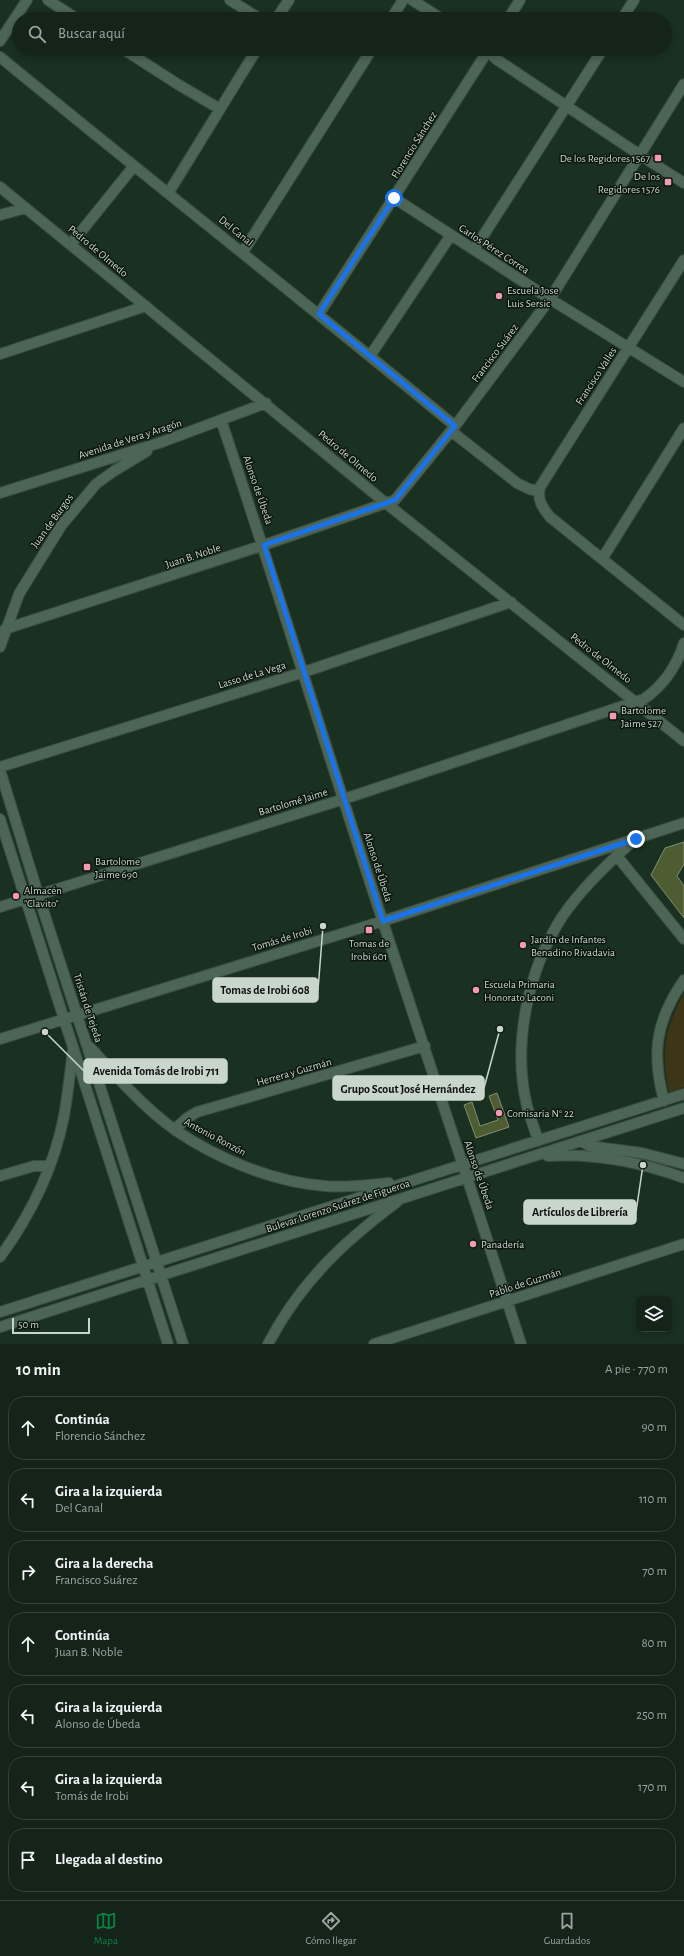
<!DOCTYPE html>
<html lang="es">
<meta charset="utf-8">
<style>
body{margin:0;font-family:"Alegreya Sans",sans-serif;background:#1d2c22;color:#f1f3f6}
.controls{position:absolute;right:12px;bottom:12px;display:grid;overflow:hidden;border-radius:8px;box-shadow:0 2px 6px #0003}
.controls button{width:36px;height:36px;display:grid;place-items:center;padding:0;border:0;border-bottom:1px solid #334138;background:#142419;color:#f1f3f6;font:20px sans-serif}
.scale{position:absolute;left:12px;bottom:10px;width:78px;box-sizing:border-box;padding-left:4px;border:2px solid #c9d6cc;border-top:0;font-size:11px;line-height:14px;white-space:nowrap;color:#c9d6cc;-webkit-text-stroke:3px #0c160f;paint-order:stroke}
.stop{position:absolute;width:12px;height:12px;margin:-9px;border:3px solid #1a73e8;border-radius:50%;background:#fff}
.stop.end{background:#1a73e8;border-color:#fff;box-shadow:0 1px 4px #0008}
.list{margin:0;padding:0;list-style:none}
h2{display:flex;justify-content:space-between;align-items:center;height:52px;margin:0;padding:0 16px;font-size:17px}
h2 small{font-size:13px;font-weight:400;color:#9da4a2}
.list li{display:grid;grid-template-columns:26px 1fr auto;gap:12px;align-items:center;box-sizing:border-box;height:64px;margin:0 8px 8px;padding:0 8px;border:1px solid #334138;border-radius:16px}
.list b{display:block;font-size:15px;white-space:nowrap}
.list p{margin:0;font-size:13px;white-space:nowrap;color:#9da4a2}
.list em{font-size:13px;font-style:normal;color:#9da4a2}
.icon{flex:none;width:22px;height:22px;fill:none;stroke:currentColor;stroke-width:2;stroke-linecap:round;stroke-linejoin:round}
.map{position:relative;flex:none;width:684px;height:1344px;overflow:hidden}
.search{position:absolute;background:#142419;box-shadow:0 2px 6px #0003;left:12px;right:12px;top:12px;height:44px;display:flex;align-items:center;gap:10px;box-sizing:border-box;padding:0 14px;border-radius:22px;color:#9da4a2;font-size:15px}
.sheet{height:556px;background:#142419}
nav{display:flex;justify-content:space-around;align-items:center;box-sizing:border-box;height:56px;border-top:1px solid #334138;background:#142419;font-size:11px;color:#9da4a2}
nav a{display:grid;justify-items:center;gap:2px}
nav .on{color:#0b8043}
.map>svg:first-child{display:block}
.green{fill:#3d3518}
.building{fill:#4d5c31;stroke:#828c71}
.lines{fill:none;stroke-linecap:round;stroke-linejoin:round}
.minor-casing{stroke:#3a4d41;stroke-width:12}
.minor{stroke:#4c6554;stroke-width:10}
.route{stroke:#1a73e8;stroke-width:5}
.poi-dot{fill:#f29aae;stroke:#0c160f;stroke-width:1.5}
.labels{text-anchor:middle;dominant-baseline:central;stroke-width:3;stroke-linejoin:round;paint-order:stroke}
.street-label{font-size:11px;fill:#c9d6cc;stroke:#0c160f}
.poi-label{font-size:11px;fill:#c9d6cc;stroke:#0c160f;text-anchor:start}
.leader{fill:none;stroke:#c9d6cc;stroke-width:1.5}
.callout-dot{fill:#c9d6cc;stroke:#0c160f;stroke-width:1.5}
.callout{fill:#c9d6cc;stroke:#c9d6cc;stroke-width:1.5}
.callout-label{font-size:12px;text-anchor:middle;font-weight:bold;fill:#111}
</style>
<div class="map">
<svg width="684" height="1344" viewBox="0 0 684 1344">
<rect width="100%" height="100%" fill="#1a3021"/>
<!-- green -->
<path class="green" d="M684 993V1087L669 1092C661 1049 664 1032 684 993Z"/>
<!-- building -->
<path class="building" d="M684 842V864L677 876 684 886V918L651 875 665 848Z
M497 1093 509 1127 476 1138 464 1105 472 1102 480 1126 498 1120 489 1096Z"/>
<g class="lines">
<!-- minor casing -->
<g class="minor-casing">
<path id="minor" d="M48 0 77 19
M230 0 260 19
M412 0 442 19
M276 19 289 0
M391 19 403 0
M508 19 520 0
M622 19 634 0
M0 41 27 0
M123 49 179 85 220 109
M486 49 496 59 640 155 684 183
M0 57C151 181 304 301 455 426
M0 187 387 504 684 741
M169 192 257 49
M394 198 550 299 684 382
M0 215 26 208
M71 244 134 166
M474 250 603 49
M243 252 372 49
M684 260 540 487C537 500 542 507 550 517L684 625
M319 314 489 49
M0 354 146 306
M370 356 451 235
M221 420C277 587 328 755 383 922 429 1063 476 1203 521 1344
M451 431 517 483 529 489 539 491
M0 493 162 442 266 403
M602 559 684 428
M5 629 264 545 395 500 455 426 550 299 684 84
M0 647 19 594 61 526 96 484 114 471 147 451
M0 767 304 672 511 602
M0 770 38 894 183 1344
M0 819 168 1344
M617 856 684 939
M0 907 344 799 644 699C664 685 677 665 684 643
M0 1039 383 921 684 823
M90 1047C116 1076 143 1107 175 1130 218 1159 273 1182 325 1186 346 1188 367 1185 389 1183
M664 1101C651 1053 656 1020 684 980
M175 1129 187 1118 197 1112 425 1046
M538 1141C535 1129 530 1118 527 1106 512 1044 528 970 562 917 581 889 607 864 632 842
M582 1141 589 1146 642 1153 684 1164
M548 1156C594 1153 641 1162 684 1178
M0 1176 34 1166H49
M0 1257C30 1216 54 1167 64 1116 68 1094 70 1072 73 1050
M0 1312 684 1094
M0 1327 684 1108
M268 1344C300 1283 342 1243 397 1202
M374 1344 684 1244"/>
</g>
<!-- minor -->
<use href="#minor" class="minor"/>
</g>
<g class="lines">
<!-- route -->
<path class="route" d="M394 198 319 314 455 426 395 500 264 545 383 921 636 839"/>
</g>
<!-- markers -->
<g class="poi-dot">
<rect x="654" y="154" width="8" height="8" rx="2"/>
<rect x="664" y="178" width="8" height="8" rx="2"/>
<circle cx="499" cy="296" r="4"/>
<rect x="609" y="712" width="8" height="8" rx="2"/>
<rect x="83" y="863" width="8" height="8" rx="2"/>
<circle cx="16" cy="896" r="4"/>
<rect x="365" y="926" width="8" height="8" rx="2"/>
<circle cx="523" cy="945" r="4"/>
<circle cx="476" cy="990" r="4"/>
<circle cx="499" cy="1113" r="4"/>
<circle cx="473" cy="1244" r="4"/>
</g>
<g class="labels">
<!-- street labels -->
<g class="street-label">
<text transform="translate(414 145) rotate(-58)">Florencio Sánchez</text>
<text transform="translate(236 231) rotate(39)">Del Canal</text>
<text transform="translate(494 249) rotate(33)">Carlos Pérez Correa</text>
<text transform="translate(98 251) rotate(40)">Pedro de Olmedo</text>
<text transform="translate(495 353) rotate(-53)">Francisco Suárez</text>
<text transform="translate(596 376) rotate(-57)">Francisco Valles</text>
<text transform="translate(130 439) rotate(-18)">Avenida de Vera y Aragón</text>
<text transform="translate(348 456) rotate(40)">Pedro de Olmedo</text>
<text transform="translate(258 490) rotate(71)">Alonso de Úbeda</text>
<text transform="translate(52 521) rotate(-54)">Juan de Burgos</text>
<text transform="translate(193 556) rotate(-18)">Juan B. Noble</text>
<text transform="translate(601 658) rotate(38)">Pedro de Olmedo</text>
<text transform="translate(252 675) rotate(-17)">Lasso de La Vega</text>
<text transform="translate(293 802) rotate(-17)">Bartolomé Jaime</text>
<text transform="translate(378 867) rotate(72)">Alonso de Úbeda</text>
<text transform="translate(282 939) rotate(-17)">Tomás de Irobi</text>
<text transform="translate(88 1008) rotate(72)">Tristán de Tejeda</text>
<text transform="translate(294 1072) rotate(-16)">Herrera y Guzmán</text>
<text transform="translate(215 1137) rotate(28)">Antonio Ronzón</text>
<text transform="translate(479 1175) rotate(71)">Alonso de Úbeda</text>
<text transform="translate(338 1206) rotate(-18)">Bulevar Lorenzo Suárez de Figueroa</text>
<text transform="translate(525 1283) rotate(-18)">Pablo de Guzmán</text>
</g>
<!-- poi labels -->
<g class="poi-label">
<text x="650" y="158" text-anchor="end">De los Regidores 1567</text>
<text x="660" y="176" text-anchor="end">De los<tspan x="660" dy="13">Regidores 1576</tspan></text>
<text x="507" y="290">Escuela Jose<tspan x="507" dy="13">Luis Sersic</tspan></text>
<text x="621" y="710">Bartolome<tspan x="621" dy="13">Jaime 527</tspan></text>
<text x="95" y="861">Bartolome<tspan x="95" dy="13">Jaime 690</tspan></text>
<text x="24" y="890">Almacén<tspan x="24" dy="13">"Clavito"</tspan></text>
<text x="531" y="939">Jardín de Infantes<tspan x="531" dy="13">Benadino Rivadavia</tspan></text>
<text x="369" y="943" text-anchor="middle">Tomas de<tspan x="369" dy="13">Irobi 601</tspan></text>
<text x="484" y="984">Escuela Primaria<tspan x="484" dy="13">Honorato Laconi</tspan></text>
<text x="507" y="1113">Comisaría N° 22</text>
<text x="481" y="1244">Panadería</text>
</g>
</g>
<!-- callouts -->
<path class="leader" d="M323 926L318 990M45 1032L84 1071M500 1029L484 1088M643 1165L636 1212"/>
<g class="callout-dot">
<circle cx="323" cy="926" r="4"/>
<circle cx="45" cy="1032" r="4"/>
<circle cx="500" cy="1029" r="4"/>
<circle cx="643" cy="1165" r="4"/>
</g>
<g class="callout">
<rect x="213" y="978" width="105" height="24" rx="4"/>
<rect x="84" y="1059" width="143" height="24" rx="4"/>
<rect x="333" y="1076" width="151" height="24" rx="4"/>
<rect x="524" y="1200" width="112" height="24" rx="4"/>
</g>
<g class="callout-label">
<text x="265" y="994">Tomas de Irobi 608</text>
<text x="156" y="1075">Avenida Tomás de Irobi 711</text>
<text x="408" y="1093">Grupo Scout José Hernández</text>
<text x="580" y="1216">Artículos de Librería</text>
</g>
</svg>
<div class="controls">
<button><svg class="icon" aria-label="layers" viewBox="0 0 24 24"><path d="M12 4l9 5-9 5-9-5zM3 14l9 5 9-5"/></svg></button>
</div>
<div class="scale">50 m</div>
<div class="stop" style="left:394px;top:198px"></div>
<div class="stop end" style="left:636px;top:839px"></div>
<div class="search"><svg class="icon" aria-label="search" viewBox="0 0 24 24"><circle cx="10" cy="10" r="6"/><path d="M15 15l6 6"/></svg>Buscar aquí</div>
</div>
<section class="sheet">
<h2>10 min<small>A pie · 770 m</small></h2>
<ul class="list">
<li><svg class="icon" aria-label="ahead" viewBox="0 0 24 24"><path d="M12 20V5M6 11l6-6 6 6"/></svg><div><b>Continúa</b><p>Florencio Sánchez</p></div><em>90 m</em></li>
<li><svg class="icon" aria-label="left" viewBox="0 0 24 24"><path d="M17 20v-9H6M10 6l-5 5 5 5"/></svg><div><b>Gira a la izquierda</b><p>Del Canal</p></div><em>110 m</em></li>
<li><svg class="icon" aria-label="right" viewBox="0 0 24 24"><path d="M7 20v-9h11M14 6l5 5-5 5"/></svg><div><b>Gira a la derecha</b><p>Francisco Suárez</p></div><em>70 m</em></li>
<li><svg class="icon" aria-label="ahead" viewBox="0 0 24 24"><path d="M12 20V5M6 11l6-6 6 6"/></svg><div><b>Continúa</b><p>Juan B. Noble</p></div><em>80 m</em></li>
<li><svg class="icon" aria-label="left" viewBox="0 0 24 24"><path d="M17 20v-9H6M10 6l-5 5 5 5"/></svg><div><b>Gira a la izquierda</b><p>Alonso de Úbeda</p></div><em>250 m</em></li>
<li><svg class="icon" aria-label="left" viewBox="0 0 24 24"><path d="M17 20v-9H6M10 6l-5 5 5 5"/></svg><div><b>Gira a la izquierda</b><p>Tomás de Irobi</p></div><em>170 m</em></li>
<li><svg class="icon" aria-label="arrive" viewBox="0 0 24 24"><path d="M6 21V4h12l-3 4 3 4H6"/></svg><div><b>Llegada al destino</b></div></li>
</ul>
</section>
<nav>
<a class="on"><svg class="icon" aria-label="map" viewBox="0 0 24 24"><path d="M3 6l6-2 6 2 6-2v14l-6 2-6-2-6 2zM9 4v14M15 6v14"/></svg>Mapa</a>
<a><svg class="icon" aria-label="directions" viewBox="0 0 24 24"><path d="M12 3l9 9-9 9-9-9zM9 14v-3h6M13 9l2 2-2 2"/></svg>Cómo llegar</a>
<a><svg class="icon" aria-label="saved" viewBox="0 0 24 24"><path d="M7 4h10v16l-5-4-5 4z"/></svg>Guardados</a>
</nav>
